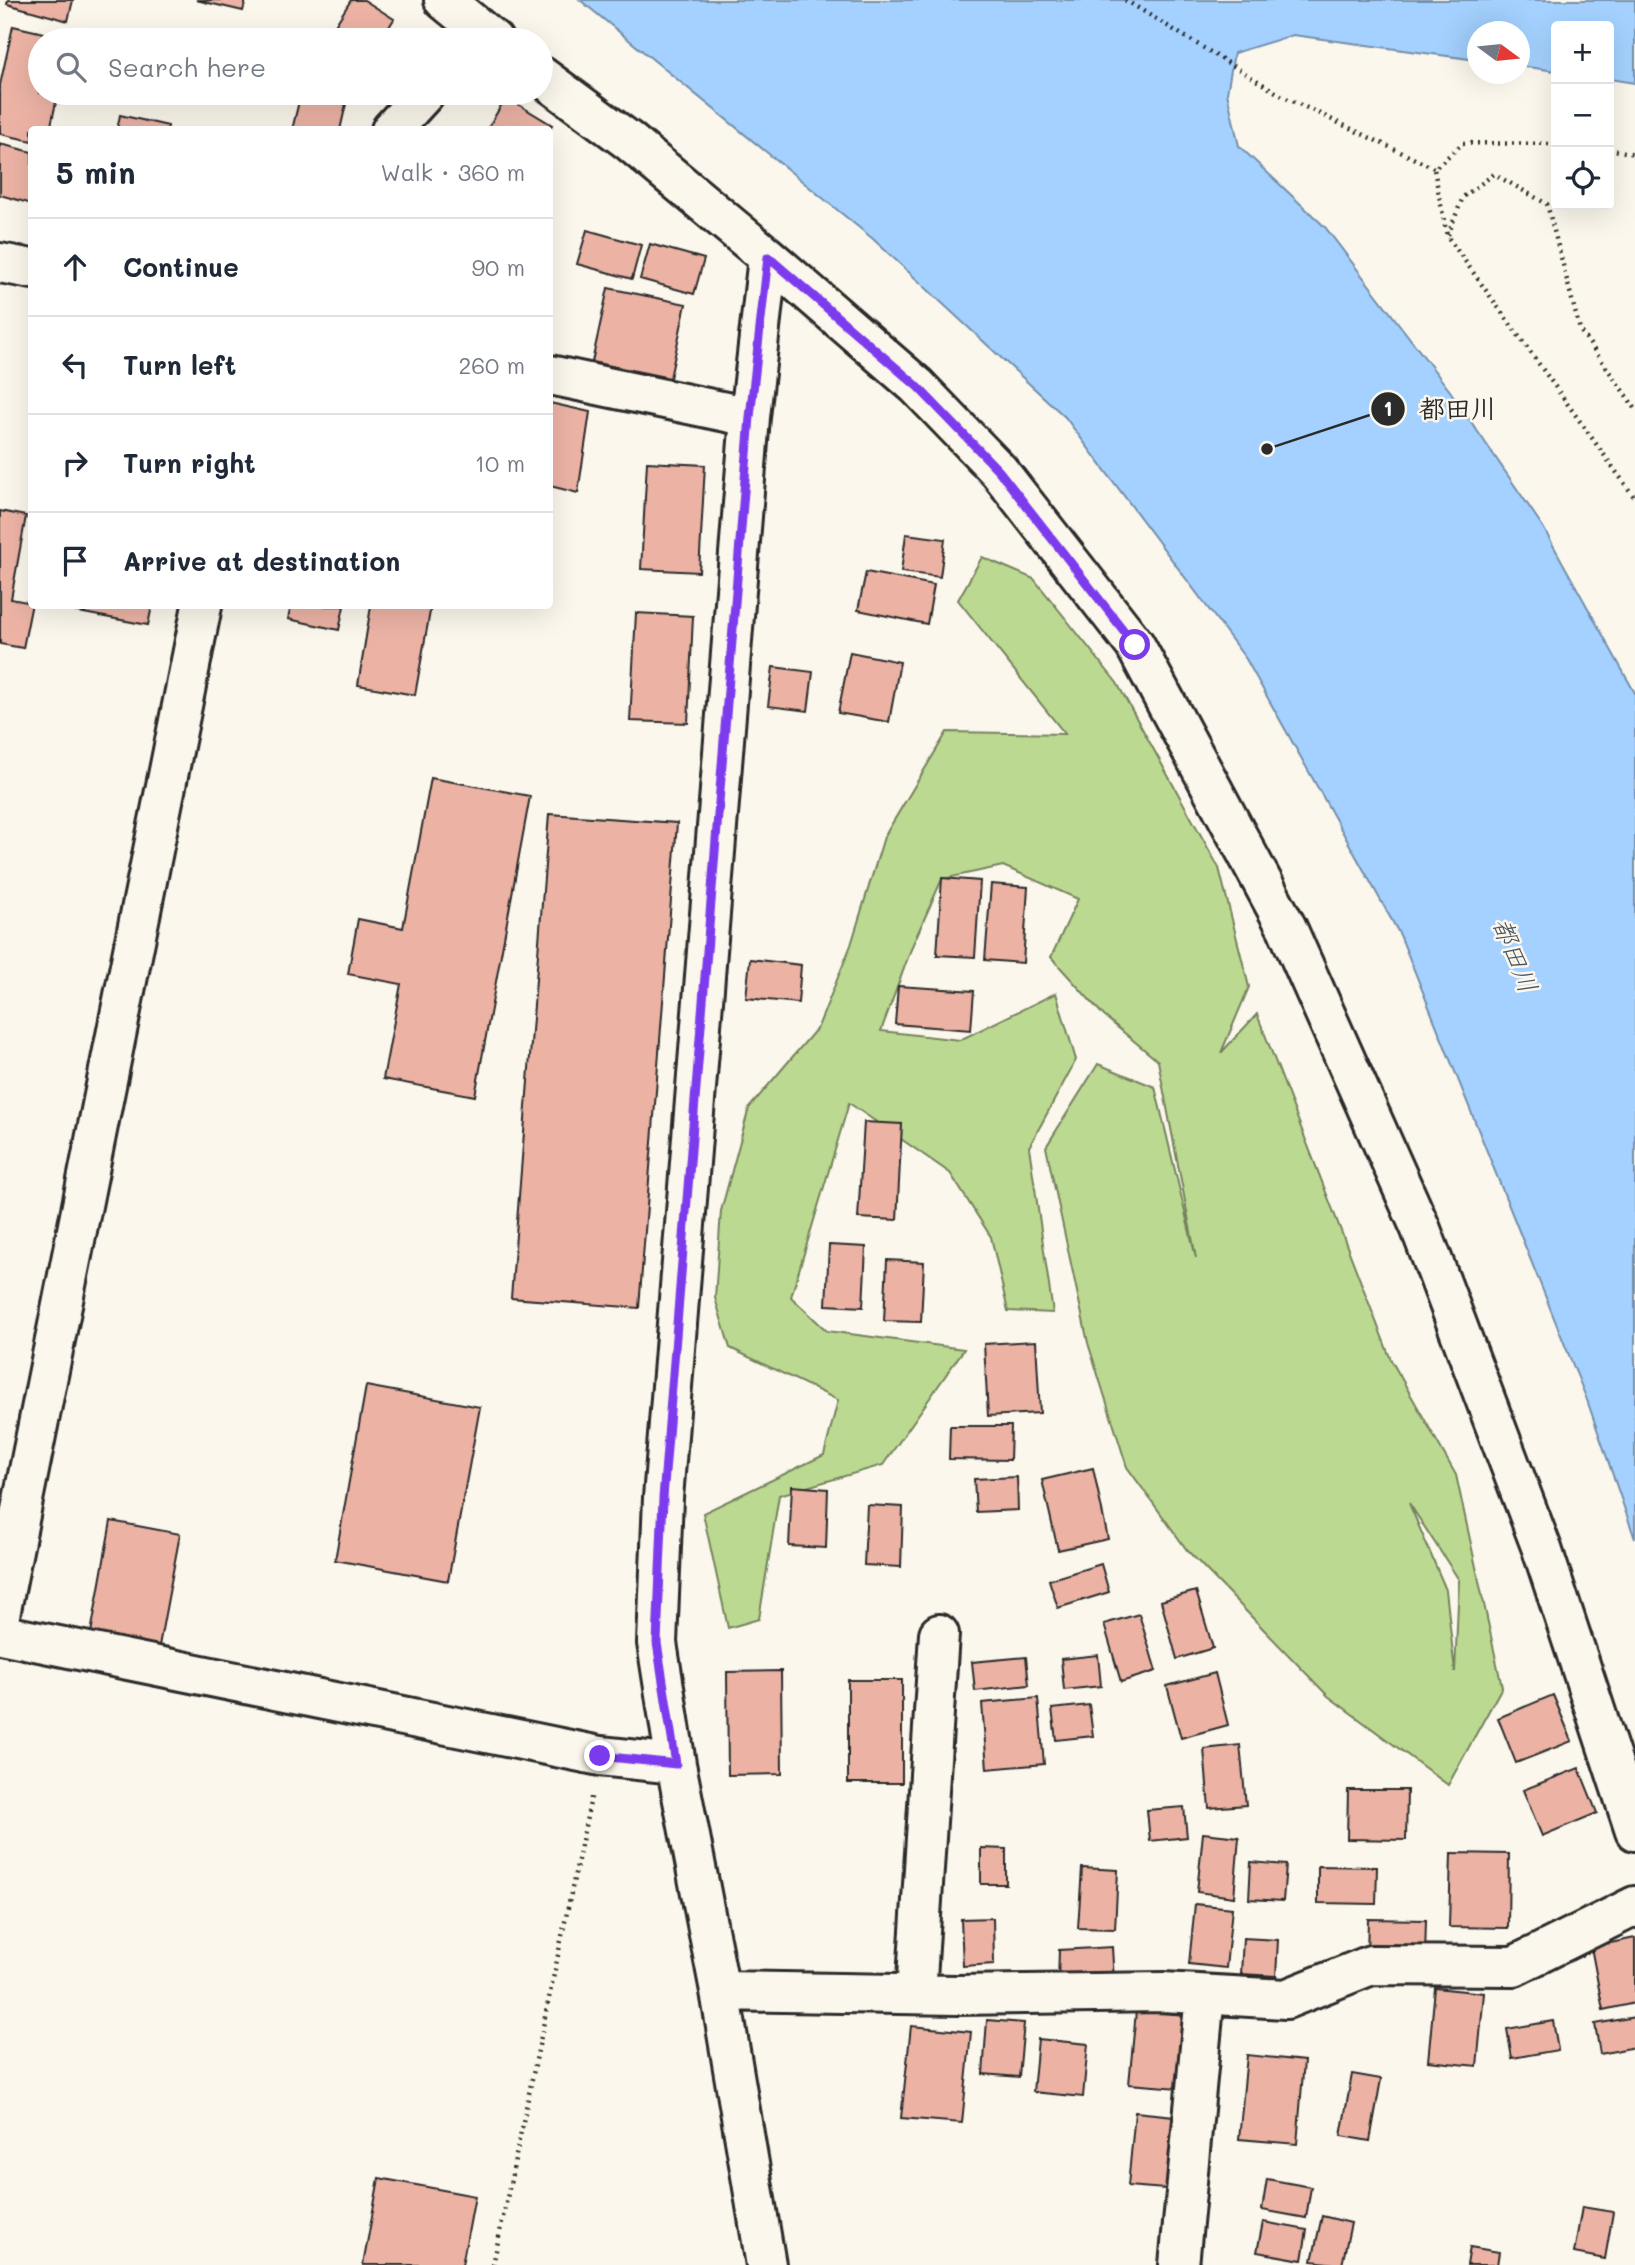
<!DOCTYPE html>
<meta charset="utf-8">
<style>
body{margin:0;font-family:Mali,"Klee One",sans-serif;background:#f2f2f3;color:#1f2937}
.controls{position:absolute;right:21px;top:21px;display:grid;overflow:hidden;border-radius:7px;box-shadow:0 7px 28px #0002}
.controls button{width:63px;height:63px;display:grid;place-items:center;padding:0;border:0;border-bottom:2px solid #e0e1e3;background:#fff;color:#1f2937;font:35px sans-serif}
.compass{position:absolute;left:1467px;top:21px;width:63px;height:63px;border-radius:50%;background:#fff;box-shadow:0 7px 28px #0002;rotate:105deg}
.stop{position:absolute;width:21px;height:21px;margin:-16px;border:5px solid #7c3aed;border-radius:50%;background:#fff}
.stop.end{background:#7c3aed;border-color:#fff;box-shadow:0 2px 7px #0008}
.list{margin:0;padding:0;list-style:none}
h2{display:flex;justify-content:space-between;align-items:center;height:91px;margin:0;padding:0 28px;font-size:30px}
h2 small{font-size:23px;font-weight:400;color:#747a83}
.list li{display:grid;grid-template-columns:46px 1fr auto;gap:21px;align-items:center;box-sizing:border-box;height:98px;padding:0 28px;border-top:2px solid #e0e1e3}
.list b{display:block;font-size:26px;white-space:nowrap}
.list em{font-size:23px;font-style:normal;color:#747a83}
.icon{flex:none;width:38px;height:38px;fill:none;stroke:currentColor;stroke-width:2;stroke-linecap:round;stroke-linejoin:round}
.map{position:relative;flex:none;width:1635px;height:2265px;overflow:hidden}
.search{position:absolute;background:#fff;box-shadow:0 7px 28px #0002;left:28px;top:28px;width:525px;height:77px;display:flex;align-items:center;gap:18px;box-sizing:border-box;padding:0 24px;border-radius:38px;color:#747a83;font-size:26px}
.panel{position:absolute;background:#fff;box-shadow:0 7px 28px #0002;left:28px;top:126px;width:525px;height:483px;border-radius:7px}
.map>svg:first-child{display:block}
.green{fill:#bcd991;stroke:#74825e;stroke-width:2;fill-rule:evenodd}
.water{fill:#a4d1ff;stroke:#748faa;stroke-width:2}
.building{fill:#ecb3a5;stroke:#2b2b2b;stroke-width:2}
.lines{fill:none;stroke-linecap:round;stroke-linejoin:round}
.minor-casing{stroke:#2b2b2b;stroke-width:44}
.path{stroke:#2b2b2b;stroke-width:4.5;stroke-dasharray:2 5;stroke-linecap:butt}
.minor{stroke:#fbf7ec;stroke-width:38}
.route{stroke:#7c3aed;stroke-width:9}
.labels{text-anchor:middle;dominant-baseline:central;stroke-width:5;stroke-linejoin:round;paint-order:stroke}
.water-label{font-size:26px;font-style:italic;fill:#495460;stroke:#fbf7ec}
.leader{fill:none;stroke:#2b2b2b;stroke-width:2.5}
.callout-dot{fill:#2b2b2b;stroke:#fbf7ec;stroke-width:2.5}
.mark-label{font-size:21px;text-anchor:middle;font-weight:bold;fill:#fff}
.callout-label{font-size:26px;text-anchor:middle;font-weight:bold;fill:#2b2b2b;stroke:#fbf7ec;stroke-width:5;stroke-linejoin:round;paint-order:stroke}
</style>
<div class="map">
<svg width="1635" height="2265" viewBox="0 0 1635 2265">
<rect width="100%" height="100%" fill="#fbf7ec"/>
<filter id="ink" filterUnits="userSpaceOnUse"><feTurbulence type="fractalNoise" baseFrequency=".0143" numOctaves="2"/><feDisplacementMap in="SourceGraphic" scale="14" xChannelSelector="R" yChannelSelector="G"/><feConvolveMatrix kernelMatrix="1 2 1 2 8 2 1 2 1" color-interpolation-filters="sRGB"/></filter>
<g filter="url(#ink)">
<!-- green -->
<path class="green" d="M982 557 1034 579 1117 683 1219 868 1249 987 1221 1053 1257 1014 1391 1360 1456 1475 1502 1687 1448 1785 1328 1696 1187 1550 1127 1467 1088 1343 1046 1147 1098 1064 1155 1087 1196 1258 1158 1061 1104 1016 1051 957 1078 899 1003 866 942 879 913 944 881 1031 960 1040 1056 993 1076 1060 1029 1147 1053 1313 1008 1311 991 1237 950 1173 849 1103 791 1297 827 1331 964 1349 883 1465 779 1495 759 1619 728 1628 703 1513 824 1455 838 1400 730 1348 715 1298 721 1211 749 1108 818 1027 851 945 884 837 947 732 1065 734 958 600ZM1409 1503 1459 1580 1455 1672 1446 1590Z"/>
<!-- water -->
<path class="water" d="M580 0H1635V83L1609 79V26H1556V71L1520 66V32H1478L1477 60 1293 35 1234 53 1227 93 1239 146 1325 227 1450 391 1543 527 1635 693V1539L1587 1400 1400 935 1246 659 1065 417 873 239Z"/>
<!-- building -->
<path class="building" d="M8 0H73L68 21 7 4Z
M196 0H246L243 11Z
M351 0H364L394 19 381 40H326Z
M13 26 70 39 40 40V93H58L50 130H32V141L0 134V85Z
M301 93 346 104 340 130H292Z
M506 97 552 125 550 130H487Z
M120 115 168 126 167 130H117Z
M0 144 32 152V204L0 195Z
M587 230 641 245 632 279 577 264Z
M650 244 704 259 694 294 640 279Z
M608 288 686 304 670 378 592 362Z
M550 403 590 412 578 493 550 486Z
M647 462 705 465 699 572 641 569Z
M0 511 26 516 11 599 32 603 23 648 0 644Z
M906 534 945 539 940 577 901 572Z
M866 572 934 585 927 624 858 610Z
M46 606H152L148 625Z
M291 606H344L339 630 288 619Z
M371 606H431L415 695 358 685Z
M636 613 693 616 688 723 630 721Z
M850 652 900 662 889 722 838 713Z
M773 667 813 672 808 711 768 706Z
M431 778 530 796 475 1096 383 1079 401 984 348 974 358 919 403 928Z
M549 814 677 823 639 1308 511 1298Z
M942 878 980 881 975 957 937 955Z
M991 884 1028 887 1023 963 985 960Z
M750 959 801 965 798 1003 746 998Z
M898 986 974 991 971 1030 895 1024Z
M864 1122 902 1124 897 1220 858 1218Z
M829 1245 866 1247 863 1307 826 1305Z
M887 1260 924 1262 921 1322 884 1321Z
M1036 1341 1040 1413 988 1416 984 1344Z
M366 1386 480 1407 448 1581 335 1560Z
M950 1426H1011L1010 1460 949 1459Z
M1093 1468 1108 1539 1058 1550 1042 1480Z
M1017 1477 1018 1510 976 1512 974 1479Z
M792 1486 828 1489 826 1548 789 1546Z
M867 1505 903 1507 901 1567 864 1565Z
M111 1521 180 1534 159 1646 91 1633Z
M1101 1564 1109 1592 1058 1608 1049 1580Z
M1196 1591 1213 1648 1177 1659 1161 1601Z
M1139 1614 1156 1671 1121 1682 1104 1624Z
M1098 1655 1101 1686 1064 1690 1061 1659Z
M1026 1657 1029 1685 975 1691 972 1662Z
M781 1671 782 1774 728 1775 727 1672Z
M1215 1673 1228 1725 1181 1738 1167 1686Z
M848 1680H902V1783H848Z
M1553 1695 1572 1741 1516 1763 1498 1718Z
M1038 1698 1044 1764 987 1769 982 1703Z
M1089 1705 1093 1736 1056 1740 1052 1709Z
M1240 1745 1246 1805 1209 1808 1204 1749Z
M1579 1768 1597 1813 1542 1836 1523 1790Z
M1348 1790H1407L1406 1840 1347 1839Z
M1184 1807 1187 1837 1150 1841 1147 1810Z
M1203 1833 1239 1837 1234 1897 1197 1892Z
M981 1848 1006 1849V1884H981Z
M1451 1853 1509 1854 1508 1928 1449 1927Z
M1251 1862 1286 1865 1283 1901 1249 1899Z
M1318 1866 1377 1867 1376 1904 1318 1903Z
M1082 1868 1118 1870 1115 1929 1078 1928Z
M1195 1904 1232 1908 1226 1968 1189 1964Z
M993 1918 994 1964 963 1966 961 1919Z
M1368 1919 1426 1920 1425 1957 1367 1956Z
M1243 1938 1278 1940 1276 1976 1241 1974Z
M1635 1938V2003L1603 2010 1591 1947Z
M1112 1947 1114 1982H1058L1059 1950Z
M1435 1988 1484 1993 1477 2066 1428 2061Z
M1136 2011 1186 2015 1179 2088 1129 2084Z
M1635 2017V2047L1600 2054 1595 2024Z
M987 2020 1024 2023 1019 2077 983 2074Z
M1553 2021 1558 2050 1512 2058 1507 2029Z
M911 2026 971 2032 962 2123 901 2118Z
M1038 2039 1088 2044 1083 2097 1033 2092Z
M1247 2055 1304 2061 1297 2144 1239 2139Z
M1352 2074 1381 2079 1370 2141 1341 2136Z
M1135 2112 1184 2117 1177 2190 1128 2186Z
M379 2178 475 2196 462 2265H363Z
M1267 2179 1311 2187 1306 2218 1262 2210Z
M1582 2207 1613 2212 1605 2259 1574 2253Z
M1322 2216 1351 2223 1342 2265 1312 2261Z
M1263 2222 1307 2230 1302 2260 1257 2252Z
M1470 2247 1499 2252 1497 2265H1467Z"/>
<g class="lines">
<!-- minor casing -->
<g class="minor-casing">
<path id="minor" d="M444 0 493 40
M541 76 629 141 768 257 917 386 999 471 1135 645 1287 928 1420 1227 1542 1549 1635 1831
M391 130 425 93
M0 263 32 269
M550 375 750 417 663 1498 657 1643 676 1764 720 1991 766 2265
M750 417 768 257
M0 1615 202 606
M0 1634 600 1756 676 1764
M720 1991 957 1995 1163 1992 1286 1999 1371 1965 1514 1966 1635 1906
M916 1994 939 1634
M1179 2265 1205 1995"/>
</g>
<!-- path -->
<path class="path" d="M1125 0 1284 97 1434 168
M1556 144 1463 143 1434 169 1447 236 1635 498
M1609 149 1635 154
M1448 235 1463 197 1494 174 1547 204 1580 330 1635 408
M493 2265 592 1793"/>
<!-- minor -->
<use href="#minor" class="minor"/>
</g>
</g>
<g class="lines" filter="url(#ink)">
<!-- route -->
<path class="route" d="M600 1756 676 1764 657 1643 663 1498 750 417 768 257 917 386 999 471 1135 645"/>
</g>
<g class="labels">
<!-- water labels -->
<g class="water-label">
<text transform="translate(1516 955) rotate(68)">都田川</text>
</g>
</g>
<!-- callouts -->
<path class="leader" d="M1267 449L1388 409"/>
<g class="callout-dot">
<circle cx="1267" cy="449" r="7"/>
<circle cx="1388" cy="409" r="18"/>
</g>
<g class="mark-label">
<text x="1388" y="416">1</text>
</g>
<g class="callout-label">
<text x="1458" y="418">都田川</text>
</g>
</svg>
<div class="controls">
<button>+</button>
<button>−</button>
<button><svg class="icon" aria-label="locate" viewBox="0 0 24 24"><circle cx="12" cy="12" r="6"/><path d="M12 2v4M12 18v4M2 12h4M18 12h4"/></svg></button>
</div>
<svg class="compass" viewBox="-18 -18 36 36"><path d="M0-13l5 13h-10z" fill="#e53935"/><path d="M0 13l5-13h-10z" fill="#747a83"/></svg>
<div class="stop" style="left:1135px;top:645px"></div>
<div class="stop end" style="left:600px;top:1756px"></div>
<div class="search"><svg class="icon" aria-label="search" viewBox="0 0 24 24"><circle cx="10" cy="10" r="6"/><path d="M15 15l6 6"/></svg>Search here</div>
<section class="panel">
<h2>5 min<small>Walk · 360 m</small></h2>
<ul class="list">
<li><svg class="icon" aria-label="ahead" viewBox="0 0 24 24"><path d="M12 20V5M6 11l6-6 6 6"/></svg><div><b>Continue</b></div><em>90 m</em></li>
<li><svg class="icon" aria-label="left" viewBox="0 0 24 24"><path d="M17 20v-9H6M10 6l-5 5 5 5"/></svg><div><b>Turn left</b></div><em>260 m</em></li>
<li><svg class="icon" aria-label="right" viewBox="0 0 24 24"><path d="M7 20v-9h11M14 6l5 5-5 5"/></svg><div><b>Turn right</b></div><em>10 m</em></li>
<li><svg class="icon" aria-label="arrive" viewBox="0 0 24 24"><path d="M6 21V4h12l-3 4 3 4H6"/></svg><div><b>Arrive at destination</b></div></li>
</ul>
</section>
</div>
